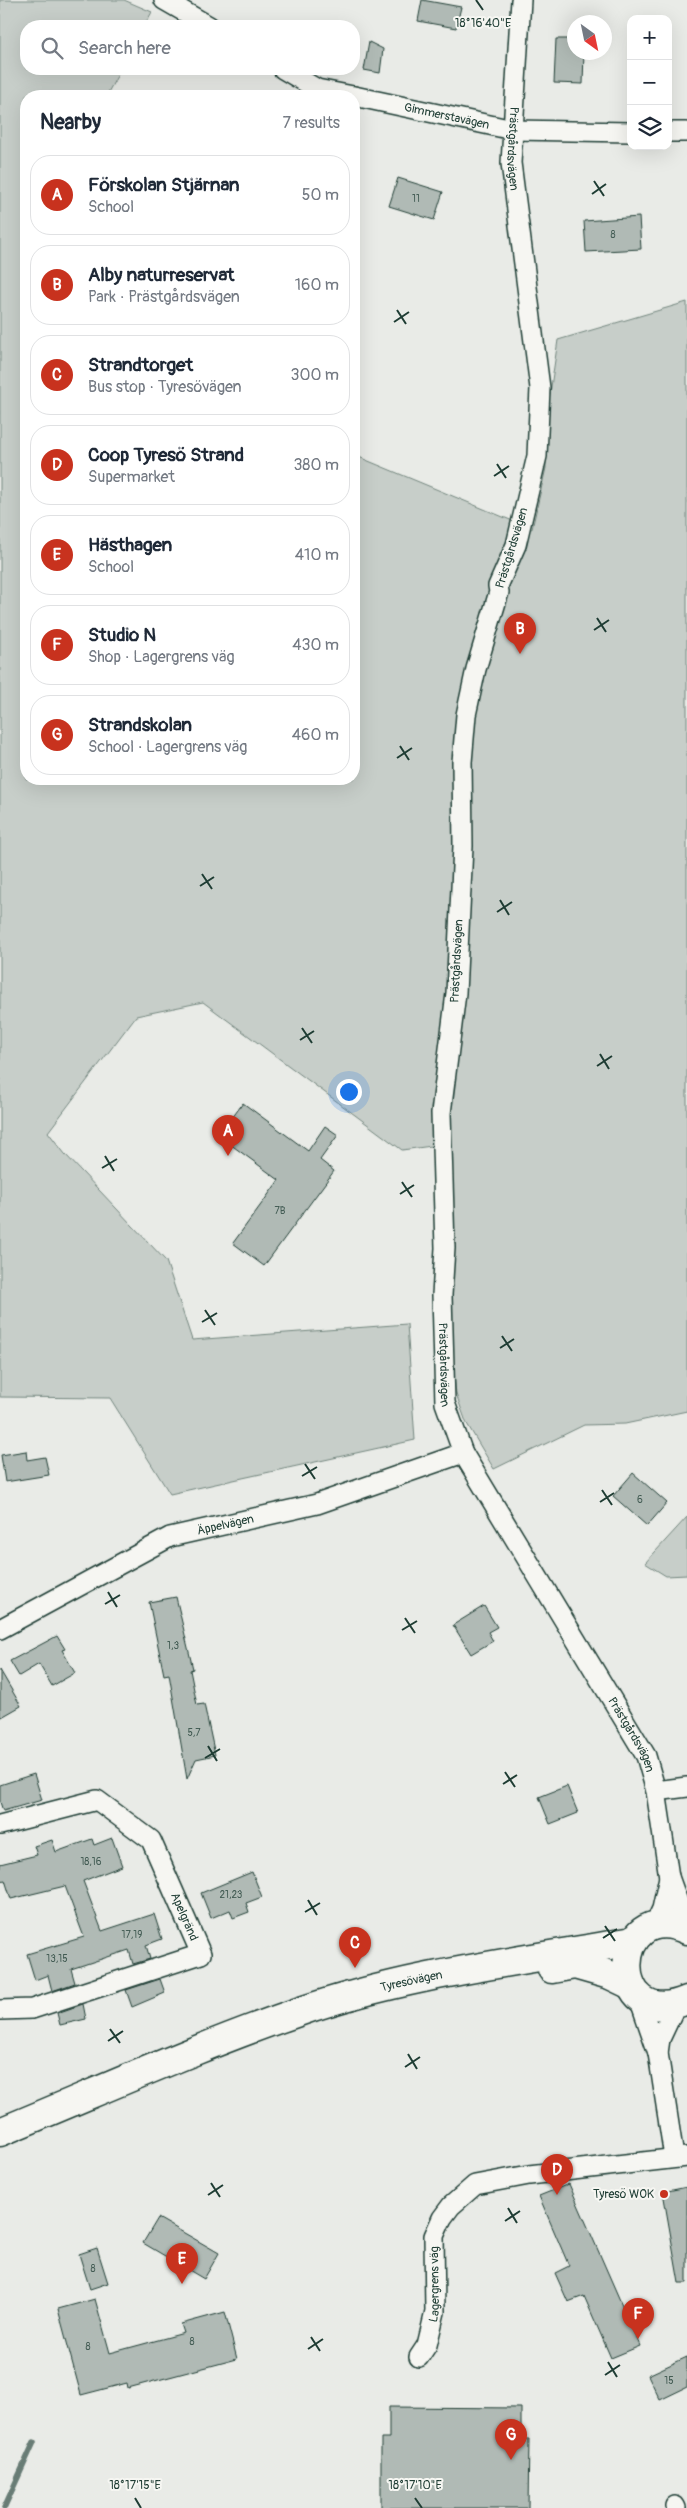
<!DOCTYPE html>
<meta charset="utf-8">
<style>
body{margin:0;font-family:Pangolin,sans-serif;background:#f2f2f3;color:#1f2937}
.controls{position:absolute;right:15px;top:15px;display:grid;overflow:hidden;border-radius:10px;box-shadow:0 5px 20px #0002}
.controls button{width:45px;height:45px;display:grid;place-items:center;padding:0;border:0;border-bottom:1px solid #e0e1e3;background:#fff;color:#1f2937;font:25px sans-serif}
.compass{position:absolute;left:567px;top:15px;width:45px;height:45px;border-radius:50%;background:#fff;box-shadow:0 5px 20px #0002;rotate:147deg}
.you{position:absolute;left:348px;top:1091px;width:18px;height:18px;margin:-12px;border:4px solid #fff;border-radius:50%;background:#1a73e8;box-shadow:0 0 0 8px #1a73e833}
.badge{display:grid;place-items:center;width:32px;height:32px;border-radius:50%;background:#c8321e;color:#fff;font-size:16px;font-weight:700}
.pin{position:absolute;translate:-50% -41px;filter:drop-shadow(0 1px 2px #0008)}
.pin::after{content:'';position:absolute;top:26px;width:18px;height:15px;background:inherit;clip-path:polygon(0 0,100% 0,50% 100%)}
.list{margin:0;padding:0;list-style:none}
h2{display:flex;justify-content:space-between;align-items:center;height:65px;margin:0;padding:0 20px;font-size:21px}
h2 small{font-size:16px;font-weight:400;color:#747a83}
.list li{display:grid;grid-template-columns:32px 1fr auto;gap:15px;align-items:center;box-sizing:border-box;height:80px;margin:0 10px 10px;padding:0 10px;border:1px solid #e0e1e3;border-radius:20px}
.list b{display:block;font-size:19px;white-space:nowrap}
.list p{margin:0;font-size:16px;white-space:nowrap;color:#747a83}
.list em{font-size:16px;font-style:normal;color:#747a83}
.icon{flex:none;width:28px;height:28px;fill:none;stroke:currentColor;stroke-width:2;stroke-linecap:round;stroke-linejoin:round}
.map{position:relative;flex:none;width:687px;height:2508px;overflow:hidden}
.search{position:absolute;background:#fff;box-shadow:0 5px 20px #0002;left:20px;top:20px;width:340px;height:55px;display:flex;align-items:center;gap:12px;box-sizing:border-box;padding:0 18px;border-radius:20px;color:#747a83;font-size:19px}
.panel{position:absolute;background:#fff;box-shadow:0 5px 20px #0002;left:20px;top:90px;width:340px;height:695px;border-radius:20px}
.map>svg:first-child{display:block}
.green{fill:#c7cec9;stroke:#73867e}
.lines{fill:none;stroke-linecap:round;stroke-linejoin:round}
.stream{stroke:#687c75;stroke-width:5.5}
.building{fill:#b0bab5;stroke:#1f3d34}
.street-casing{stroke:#1f3d34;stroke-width:22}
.secondary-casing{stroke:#1f3d34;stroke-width:31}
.street{stroke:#f6f6f2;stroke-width:19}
.secondary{stroke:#f6f6f2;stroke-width:28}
.ticks{fill:none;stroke:#1f3d34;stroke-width:2}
.poi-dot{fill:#c8321e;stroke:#f6f6f2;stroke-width:2}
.labels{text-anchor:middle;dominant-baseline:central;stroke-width:4;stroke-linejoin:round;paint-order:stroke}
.number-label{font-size:10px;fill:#435c54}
.street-label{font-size:12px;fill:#1f3d34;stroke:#f6f6f2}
.poi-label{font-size:12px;fill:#1f3d34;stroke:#f6f6f2;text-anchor:end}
.ticks-label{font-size:12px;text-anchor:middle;fill:#1f3d34;stroke:#f6f6f2;stroke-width:4;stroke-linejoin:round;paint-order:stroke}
</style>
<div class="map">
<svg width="687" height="2508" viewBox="0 0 687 2508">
<rect width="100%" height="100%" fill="#e9ebe7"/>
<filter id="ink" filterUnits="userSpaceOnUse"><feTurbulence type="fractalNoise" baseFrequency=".02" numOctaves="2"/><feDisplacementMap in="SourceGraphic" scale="10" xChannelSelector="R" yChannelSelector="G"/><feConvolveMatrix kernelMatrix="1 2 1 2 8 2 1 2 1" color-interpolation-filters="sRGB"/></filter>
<g filter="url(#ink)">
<!-- green -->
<path class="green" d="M0 0H124L152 12 144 26H26V69H121L106 96H26V779H354V455L532 529 546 468 545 427 558 340 687 302V1411L625 1424 584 1425 494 1469 466 1422 456 1394 449 1329 439 1145 402 1150 203 1002 136 1016 48 1132 65 1154 166 1261 192 1340 407 1324 415 1440 170 1494 110 1398 0 1397Z
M687 1517V1575L666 1576 645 1563Z"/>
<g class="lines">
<!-- stream -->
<path class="stream" d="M4 2508 34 2442"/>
</g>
<!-- building -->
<path class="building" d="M422 0 461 7 456 28 418 21Z
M556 39H574V52H584L583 84 554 83Z
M369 42 383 49 380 73 364 70Z
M398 178 443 192 434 220 389 206Z
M639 217 641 249 586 252 584 221Z
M243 1103 308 1151 325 1126 338 1135 320 1160 334 1171 264 1266 233 1243 279 1180 219 1136Z
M26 1451 27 1460 45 1457 49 1475 5 1482 1 1455Z
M633 1473 667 1503 647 1526 613 1496Z
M176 1597 193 1669 190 1670 197 1705 204 1704 215 1755 196 1759 187 1779 169 1674 164 1675 149 1602Z
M484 1606 497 1627 488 1632 493 1641 471 1654 453 1625Z
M57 1636 65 1649 62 1650 75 1673 52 1686 39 1664 19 1676 10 1661Z
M0 1670 21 1706 0 1718Z
M34 1774 42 1800 3 1811 0 1802V1785Z
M567 1786 578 1813 550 1824 539 1797Z
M112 1838 122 1866 83 1881 102 1931 154 1914 162 1939 146 1945 150 1959 133 1964 129 1950 71 1969 75 1983 52 1991 48 1975 35 1980 27 1954 84 1937 65 1886 11 1899 5 1880 0 1881V1864L37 1855 34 1846 52 1840 56 1852 92 1839 94 1845Z
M252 1872 262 1897 246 1903 249 1912 233 1918 230 1910 211 1918 201 1893Z
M160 1979 165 1993 132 2007 126 1990Z
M83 2004 86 2019 60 2025 57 2013Z
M569 2184 640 2346 611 2358 584 2296 568 2302 555 2273 569 2266 539 2196Z
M687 2187V2283H679L663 2192Z
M158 2218 219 2253 204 2279 143 2243Z
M97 2248 108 2283 90 2289 79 2254Z
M95 2299 110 2353 184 2333 181 2324 225 2312 237 2359 128 2388 127 2383 81 2395 58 2309Z
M687 2357V2387L660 2400 648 2375Z
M389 2407 521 2408V2439H529L528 2508H381V2438H389Z"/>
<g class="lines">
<!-- street casing -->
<g class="street-casing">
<g id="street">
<path d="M164 0 209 26"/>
<path id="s1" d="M521 0 511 163 540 388 537 456 516 545 498 586 499 592 476 669 466 715 462 762 463 846 456 993 441 1113 445 1248 442 1295 445 1403 463 1453 646 1756 656 1791 669 1877 687 1927"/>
<path d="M283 69 317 89 353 96"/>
<path id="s2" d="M354 96 513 130 631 132"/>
<path d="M668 132H687"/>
<path id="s3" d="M0 1629 170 1537 317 1504 463 1453"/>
<path d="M656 1791 687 1787"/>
<path id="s4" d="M0 1825 97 1800 151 1840 201 1954 32 2009 0 2010"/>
<path d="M654 1926 662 1909 669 1877"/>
<path d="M638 1995 658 2053 674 2157"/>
<path d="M658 2053 660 2039 676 2005"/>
<path id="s5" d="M419 2357 427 2345 435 2312 434 2236 442 2218 451 2206 475 2185 529 2175 687 2157"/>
<path d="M675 2506 676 2508"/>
</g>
</g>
<!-- secondary casing -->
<g class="secondary-casing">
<g id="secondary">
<path d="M687 1930C609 1895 606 2035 687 2000"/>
<path d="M552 1969 575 1965 610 1975 631 1985"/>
<path id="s6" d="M0 2132C100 2091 199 2046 301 2011 408 1974 523 1961 633 1941"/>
</g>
</g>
<!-- street -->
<use href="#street" class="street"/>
<!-- secondary -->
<use href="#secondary" class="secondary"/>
</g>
</g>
<!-- ticks -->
<path class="ticks" d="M476 0 483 10M594 181 604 196M592 194 606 184M397 310 406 324M394 322 409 312M497 464 506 478M494 476 509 466M597 618 606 632M594 630 609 620M400 746 409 760M397 758 412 748M202 874 212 889M200 886 214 877M500 900 509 915M497 912 512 902M302 1028 312 1043M300 1040 314 1031M600 1054 609 1069M597 1066 612 1056M105 1156 114 1171M102 1168 117 1159M402 1182 412 1197M400 1194 414 1185M205 1310 215 1325M202 1322 217 1313M502 1336 512 1351M500 1348 514 1339M305 1464 315 1479M302 1476 317 1467M602 1490 612 1505M600 1502 614 1493M108 1592 117 1607M105 1604 120 1595M405 1618 415 1633M402 1630 417 1621M208 1746 217 1761M205 1758 220 1749M505 1772 515 1787M503 1784 517 1775M308 1900 317 1915M305 1912 320 1903M605 1926 615 1941M603 1938 617 1929M110 2029 120 2043M108 2041 123 2031M408 2054 417 2069M405 2067 420 2057M211 2183 220 2197M208 2195 223 2185M508 2208 517 2223M505 2221 520 2211M311 2337 320 2351M308 2349 323 2339M608 2362 617 2377M605 2375 620 2365M135 2498 141 2508M415 2498 422 2508"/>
<!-- markers -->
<circle class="poi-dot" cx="664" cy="2194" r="5"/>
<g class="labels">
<!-- number labels -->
<g class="number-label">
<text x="416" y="199">11</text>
<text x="613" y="235">8</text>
<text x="280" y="1211">7B</text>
<text x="640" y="1500">6</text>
<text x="173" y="1646">1,3</text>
<text x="194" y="1733">5,7</text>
<text x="91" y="1862">18,16</text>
<text x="231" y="1895">21,23</text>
<text x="132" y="1935">17,19</text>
<text x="57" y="1959">13,15</text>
<text x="93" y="2269">8</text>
<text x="192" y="2342">8</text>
<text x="88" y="2347">8</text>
<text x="669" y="2381">15</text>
</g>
<!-- street labels -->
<g class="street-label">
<text stroke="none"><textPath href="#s2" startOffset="95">Gimmerstavägen</textPath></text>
<text stroke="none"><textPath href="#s1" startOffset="149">Prästgårdsvägen</textPath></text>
<text transform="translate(512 548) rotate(-73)">Prästgårdsvägen</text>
<text transform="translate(457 961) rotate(-87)">Prästgårdsvägen</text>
<text stroke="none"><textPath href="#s1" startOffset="1379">Prästgårdsvägen</textPath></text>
<text stroke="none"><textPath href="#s3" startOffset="250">Äppelvägen</textPath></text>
<text stroke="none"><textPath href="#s1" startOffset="1799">Prästgårdsvägen</textPath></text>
<text stroke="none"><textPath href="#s4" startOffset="251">Apelgränd</textPath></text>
<text stroke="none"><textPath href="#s6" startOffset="439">Tyresövägen</textPath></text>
<text stroke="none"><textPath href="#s5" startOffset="76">Lagergrens väg</textPath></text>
</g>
<!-- poi labels -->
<g class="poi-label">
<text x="654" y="2194">Tyresö WOK</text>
</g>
</g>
<g class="ticks-label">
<text x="483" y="27">18°16'40"E</text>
<text x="135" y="2489">18°17'15"E</text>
<text x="415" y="2489">18°17'10"E</text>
</g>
</svg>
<div class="controls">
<button>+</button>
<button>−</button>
<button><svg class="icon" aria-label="layers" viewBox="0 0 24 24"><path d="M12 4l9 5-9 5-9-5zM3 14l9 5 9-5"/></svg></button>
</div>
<svg class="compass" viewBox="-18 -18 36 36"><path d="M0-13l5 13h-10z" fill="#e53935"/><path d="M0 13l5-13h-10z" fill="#747a83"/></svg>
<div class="you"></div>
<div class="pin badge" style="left:228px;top:1156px">A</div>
<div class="pin badge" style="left:520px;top:654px">B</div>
<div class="pin badge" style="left:355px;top:1968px">C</div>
<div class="pin badge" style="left:557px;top:2195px">D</div>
<div class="pin badge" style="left:182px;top:2284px">E</div>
<div class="pin badge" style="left:638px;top:2339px">F</div>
<div class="pin badge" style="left:511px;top:2460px">G</div>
<div class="search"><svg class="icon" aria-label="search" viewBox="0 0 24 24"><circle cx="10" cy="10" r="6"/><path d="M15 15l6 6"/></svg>Search here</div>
<section class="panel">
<h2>Nearby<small>7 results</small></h2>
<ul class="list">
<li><span class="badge">A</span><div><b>Förskolan Stjärnan</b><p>School</p></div><em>50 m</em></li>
<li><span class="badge">B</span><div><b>Alby naturreservat</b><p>Park · Prästgårdsvägen</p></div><em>160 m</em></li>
<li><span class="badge">C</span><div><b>Strandtorget</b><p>Bus stop · Tyresövägen</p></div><em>300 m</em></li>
<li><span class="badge">D</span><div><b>Coop Tyresö Strand</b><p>Supermarket</p></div><em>380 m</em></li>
<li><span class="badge">E</span><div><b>Hästhagen</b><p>School</p></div><em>410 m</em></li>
<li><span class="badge">F</span><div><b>Studio N</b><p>Shop · Lagergrens väg</p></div><em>430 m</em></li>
<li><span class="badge">G</span><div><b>Strandskolan</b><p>School · Lagergrens väg</p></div><em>460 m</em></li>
</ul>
</section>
</div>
